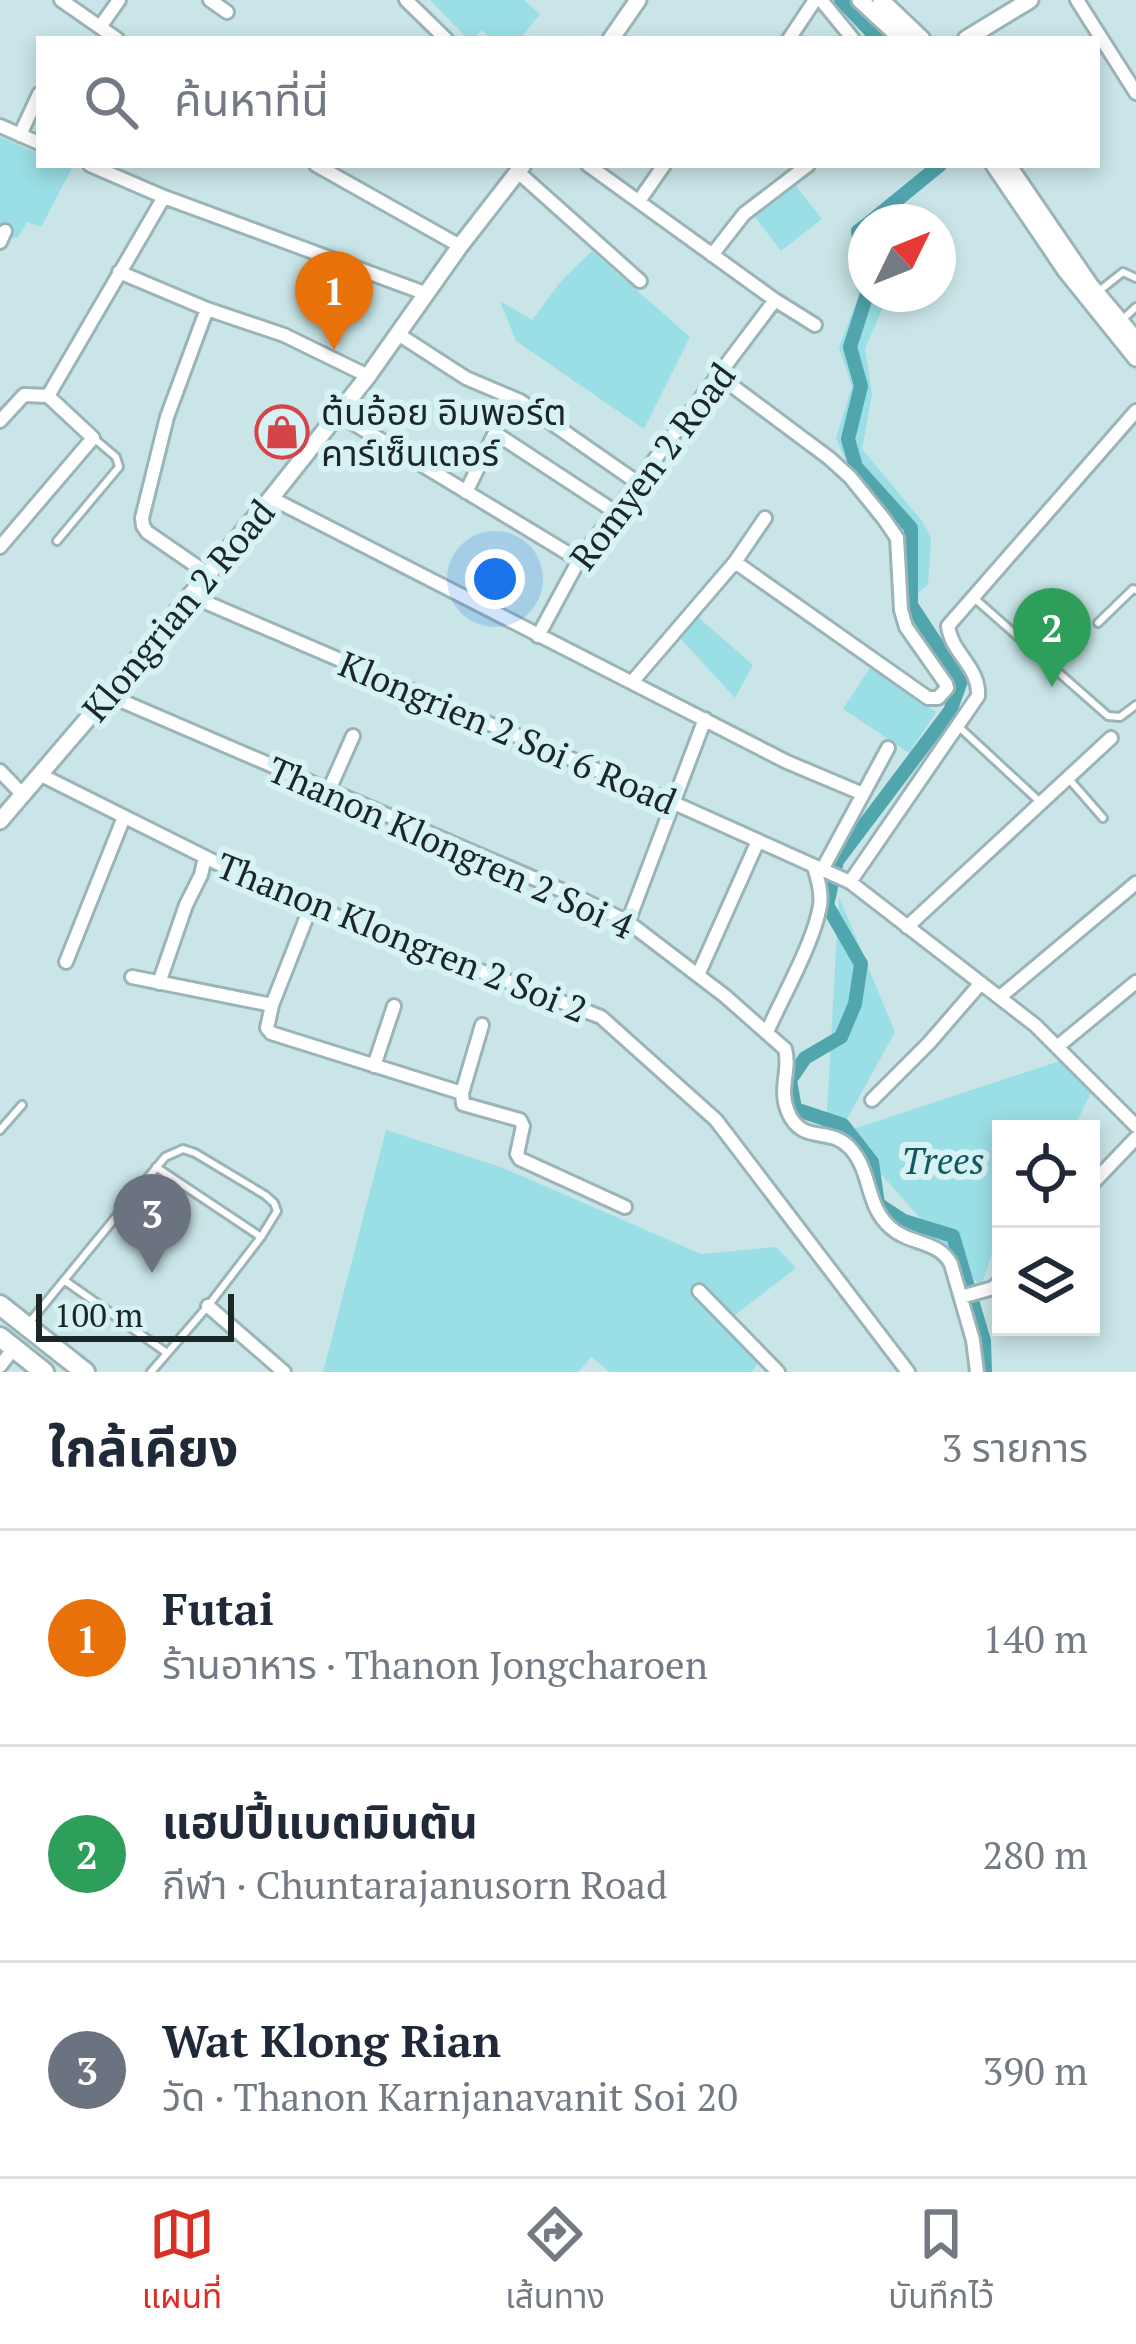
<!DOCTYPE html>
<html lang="th">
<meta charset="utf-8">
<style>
body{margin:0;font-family:"PT Serif","Noto Sans Thai",serif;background:#f6f6f7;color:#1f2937}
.controls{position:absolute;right:36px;bottom:36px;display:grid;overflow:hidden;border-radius:0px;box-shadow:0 6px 18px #0003}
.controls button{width:108px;height:108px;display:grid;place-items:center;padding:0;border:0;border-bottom:3px solid #e0e1e3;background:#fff;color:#1f2937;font:60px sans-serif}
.compass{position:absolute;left:848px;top:204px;width:108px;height:108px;border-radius:50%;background:#fff;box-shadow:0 6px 18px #0003;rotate:47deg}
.scale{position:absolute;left:36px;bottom:30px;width:198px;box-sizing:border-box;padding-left:12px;border:6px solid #1b2627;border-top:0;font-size:33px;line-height:42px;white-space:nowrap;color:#1b2627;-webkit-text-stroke:9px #d6f2f4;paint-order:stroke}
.you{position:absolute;left:495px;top:579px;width:42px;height:42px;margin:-30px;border:9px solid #fff;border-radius:50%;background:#1a73e8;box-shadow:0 0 0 18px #1a73e833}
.badge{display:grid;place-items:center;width:78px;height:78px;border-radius:50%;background:#d93025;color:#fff;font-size:39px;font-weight:700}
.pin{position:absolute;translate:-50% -99px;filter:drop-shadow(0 3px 6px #0008)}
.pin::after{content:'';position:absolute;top:63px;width:42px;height:36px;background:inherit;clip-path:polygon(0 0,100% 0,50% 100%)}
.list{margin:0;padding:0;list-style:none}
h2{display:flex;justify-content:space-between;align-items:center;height:156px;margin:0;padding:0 48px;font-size:51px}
h2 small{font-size:39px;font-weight:400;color:#747a83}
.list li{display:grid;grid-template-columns:78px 1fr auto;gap:36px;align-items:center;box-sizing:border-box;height:216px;padding:0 48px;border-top:3px solid #e0e1e3}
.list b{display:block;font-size:45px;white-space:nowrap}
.list p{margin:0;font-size:39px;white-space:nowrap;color:#747a83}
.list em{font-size:39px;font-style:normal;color:#747a83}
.icon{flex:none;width:66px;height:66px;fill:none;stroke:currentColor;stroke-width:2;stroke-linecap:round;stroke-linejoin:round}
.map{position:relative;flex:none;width:1136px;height:1372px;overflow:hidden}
.search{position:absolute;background:#fff;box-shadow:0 6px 18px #0003;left:36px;right:36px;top:36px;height:132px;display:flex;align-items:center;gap:30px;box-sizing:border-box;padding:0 42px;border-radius:0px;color:#747a83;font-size:45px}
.sheet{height:804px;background:#fff}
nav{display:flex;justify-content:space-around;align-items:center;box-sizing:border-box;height:168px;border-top:3px solid #e0e1e3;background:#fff;font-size:33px;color:#747a83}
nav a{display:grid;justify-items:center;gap:6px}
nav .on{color:#d93025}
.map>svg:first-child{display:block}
.green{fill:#9adfe5}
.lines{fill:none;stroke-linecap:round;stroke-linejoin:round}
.canal{stroke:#51a6ae;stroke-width:14}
.service-casing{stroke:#9ab4b7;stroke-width:12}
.minor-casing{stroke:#9ab4b7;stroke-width:18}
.tertiary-casing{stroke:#9ab4b7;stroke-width:21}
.secondary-casing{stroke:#9ab4b7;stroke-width:24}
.service{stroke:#fff;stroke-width:6}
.minor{stroke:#fff;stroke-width:12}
.tertiary{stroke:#fff;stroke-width:15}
.secondary{stroke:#fff;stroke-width:18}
.labels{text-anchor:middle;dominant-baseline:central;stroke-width:12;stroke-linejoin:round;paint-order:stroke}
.poi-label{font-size:36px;fill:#1b2627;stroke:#d6f2f4;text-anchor:start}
.street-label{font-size:36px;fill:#1b2627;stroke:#d6f2f4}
.park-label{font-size:36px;font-style:italic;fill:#115b60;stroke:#d6f2f4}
</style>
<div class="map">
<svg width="1136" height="1372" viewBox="0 0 1136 1372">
<rect width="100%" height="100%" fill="#c9e5e7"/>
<!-- green -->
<path class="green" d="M430 0H524L540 14 520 39H491L482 30 473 39H468Z
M0 137 39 154V165H66L72 168 41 227 27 222 18 237 4 240 0 245Z
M795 185 822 219 781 251 755 217Z
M866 230V294H885L887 299 865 348 872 394 862 449 922 521 931 538 928 584 906 604 903 533 850 470 836 438 852 387 839 348 858 297 849 244Z
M592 251 690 337 644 429 516 341 500 301 532 320 562 280Z
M698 617 753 665 735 698 681 639Z
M870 668 936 712 909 753 843 709Z
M839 897 895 1032 847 1119 827 1114Z
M1060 1061 1092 1091 1073 1129H1001V1225L981 1287 844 1132Z
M386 1130 501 1167 701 1254 776 1247 796 1268 722 1325 758 1363 752 1372H610L591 1357 578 1372H323Z"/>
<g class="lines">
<!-- canal -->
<path class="canal" d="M841 0 878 39
M870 222 940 165
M866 225 858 231 866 287
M867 294 850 347 861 386 848 439 856 467 911 528V605L961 681 950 711 837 861 827 905 861 964 855 1004 841 1037 805 1058 790 1080 795 1109 843 1125 872 1162 878 1204 904 1221 953 1236 984 1341 985 1372"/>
<!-- service casing -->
<g class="service-casing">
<path id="service" d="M1099 291 1123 272 1136 278
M1121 321 1136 307
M57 541 119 467 116 457 96 440
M973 597 1108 716 1120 717 1136 705
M1098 623 1133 589 1136 590
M958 726 1039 801
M1069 779 1103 818
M0 1130 22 1105
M156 1167 261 1237
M64 1280 167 1353
M29 1323 165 1157 183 1149 195 1153 265 1195 274 1203 277 1211 261 1237 208 1306 151 1372"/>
</g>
<!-- minor casing -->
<g class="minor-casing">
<path id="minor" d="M61 0 117 39
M210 0 227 12
M406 0 446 39
M821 0 853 39
M1077 0 1136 93
M100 27 119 0
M789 39 815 0
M0 126 39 143
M20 135 39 94
M90 165 164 197 427 294
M316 165 460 246
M588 165 775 300 815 325
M518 172 640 281
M639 201 664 165
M0 242 5 231
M712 255 744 214 808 165
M119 272 207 309 284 335 368 376
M207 309 167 417 142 518 143 526 147 532 208 574
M398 334 466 378 520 401 638 483
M48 396 164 197
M338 414 579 560
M0 421 24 395 48 396
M466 492 495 433 617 513
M271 498 787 762 863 794
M0 547 93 438 48 396
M735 562 765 518
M191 596 674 803 850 882 1035 1025 1136 1126
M538 636 579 560 775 300
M632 682 735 562 928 698H938L947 688 946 684 906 627 901 610 897 538 884 519 850 477 829 458 719 376
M108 695 575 896 628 922 725 996 785 1049C791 1070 778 1088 788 1112 802 1145 829 1126 849 1147 872 1170 865 1205 890 1227 909 1245 939 1240 951 1264L973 1340 977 1372
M0 771 22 794
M39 774 279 894 601 1017 716 1120 908 1372
M329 790 353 736
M822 870 888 748
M850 882 978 696C980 667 951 653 948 626L1136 411
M311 906 272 1005 267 1028 271 1033 462 1093 463 1104 520 1120 523 1126 517 1154 520 1159 625 1207
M628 922 705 719
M907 927 1111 738
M66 962 124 817
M698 975 758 841
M132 977 272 1005
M159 983 186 905 201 875 205 857
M1000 997 1136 883
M767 1032C782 998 815 940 820 905 822 892 818 879 814 867
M1057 1047 1136 982
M374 1066 394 1006
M462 1093 482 1025
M872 1100 929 1043 981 983
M1091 1185 1136 1138
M699 1291 778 1372
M961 1297 993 1288 1001 1280
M208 1306 284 1372
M0 1366 14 1348"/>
</g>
<!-- tertiary casing -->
<g class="tertiary-casing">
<path id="tertiary" d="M860 0 902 39
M881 0 922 39
M611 39 638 0
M966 39 1030 0
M994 165 1066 271 1136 358
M1008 165 1090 285 1136 340
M0 821 108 695 271 498 368 376 460 246 523 165"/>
</g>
<!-- secondary casing -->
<g class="secondary-casing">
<path id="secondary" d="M0 1305 85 1372
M0 1337 44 1372"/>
</g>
<!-- service -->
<use href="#service" class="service"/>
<!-- minor -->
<use href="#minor" class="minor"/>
<!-- tertiary -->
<use href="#tertiary" class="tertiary"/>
<!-- secondary -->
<use href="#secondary" class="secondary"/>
</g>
<!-- icons -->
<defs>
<g id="shop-ring" transform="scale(2.7)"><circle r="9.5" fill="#d6f2f4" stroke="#d44449" stroke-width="1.5"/><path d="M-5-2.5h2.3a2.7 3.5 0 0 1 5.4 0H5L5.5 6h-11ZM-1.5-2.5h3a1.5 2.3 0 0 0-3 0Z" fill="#d44449"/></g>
</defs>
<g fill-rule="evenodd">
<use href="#shop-ring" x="282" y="432"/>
</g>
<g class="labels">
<!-- poi labels -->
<g class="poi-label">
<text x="321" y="411">ต้นอ้อย อิมพอร์ต<tspan x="321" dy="41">คาร์เซ็นเตอร์</tspan></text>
</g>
<!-- street labels -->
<g class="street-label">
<text transform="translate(652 466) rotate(-53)">Romyen 2 Road</text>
<text transform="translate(178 610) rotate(-50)">Klongrian 2 Road</text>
<text transform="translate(508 732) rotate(23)">Klongrien 2 Soi 6 Road</text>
<text transform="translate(451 847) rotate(24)">Thanon Klongren 2 Soi 4</text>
<text transform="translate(402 937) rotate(22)">Thanon Klongren 2 Soi 2</text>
</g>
<!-- park labels -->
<g class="park-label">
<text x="943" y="1160">Trees</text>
</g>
</g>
</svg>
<div class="controls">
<button><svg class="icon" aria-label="locate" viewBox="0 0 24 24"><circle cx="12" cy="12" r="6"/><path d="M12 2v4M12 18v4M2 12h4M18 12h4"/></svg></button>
<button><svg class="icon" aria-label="layers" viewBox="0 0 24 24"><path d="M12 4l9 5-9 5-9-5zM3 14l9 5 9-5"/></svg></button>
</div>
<svg class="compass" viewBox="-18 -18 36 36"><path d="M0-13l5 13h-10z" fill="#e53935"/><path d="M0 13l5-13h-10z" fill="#747a83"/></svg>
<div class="scale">100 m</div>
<div class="you"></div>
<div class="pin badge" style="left:334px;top:350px;background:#e8710a">1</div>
<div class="pin badge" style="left:1052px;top:687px;background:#2e9e5b">2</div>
<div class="pin badge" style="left:152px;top:1273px;background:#6b7280">3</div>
<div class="search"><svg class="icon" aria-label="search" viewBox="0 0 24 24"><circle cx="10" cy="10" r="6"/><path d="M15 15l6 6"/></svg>ค้นหาที่นี่</div>
</div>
<section class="sheet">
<h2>ใกล้เคียง<small>3 รายการ</small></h2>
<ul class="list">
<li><span class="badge" style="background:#e8710a">1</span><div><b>Futai</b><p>ร้านอาหาร · Thanon Jongcharoen</p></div><em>140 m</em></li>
<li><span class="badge" style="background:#2e9e5b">2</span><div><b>แฮปปี้แบตมินตัน</b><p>กีฬา · Chuntarajanusorn Road</p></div><em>280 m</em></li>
<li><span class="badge" style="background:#6b7280">3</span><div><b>Wat Klong Rian</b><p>วัด · Thanon Karnjanavanit Soi 20</p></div><em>390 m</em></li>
</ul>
</section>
<nav>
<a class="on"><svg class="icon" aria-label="map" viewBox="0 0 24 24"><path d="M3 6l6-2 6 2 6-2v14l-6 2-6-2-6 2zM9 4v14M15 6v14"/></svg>แผนที่</a>
<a><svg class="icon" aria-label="directions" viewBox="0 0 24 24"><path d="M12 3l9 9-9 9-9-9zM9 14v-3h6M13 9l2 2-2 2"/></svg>เส้นทาง</a>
<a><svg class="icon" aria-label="saved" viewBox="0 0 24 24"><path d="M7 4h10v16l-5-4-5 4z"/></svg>บันทึกไว้</a>
</nav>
